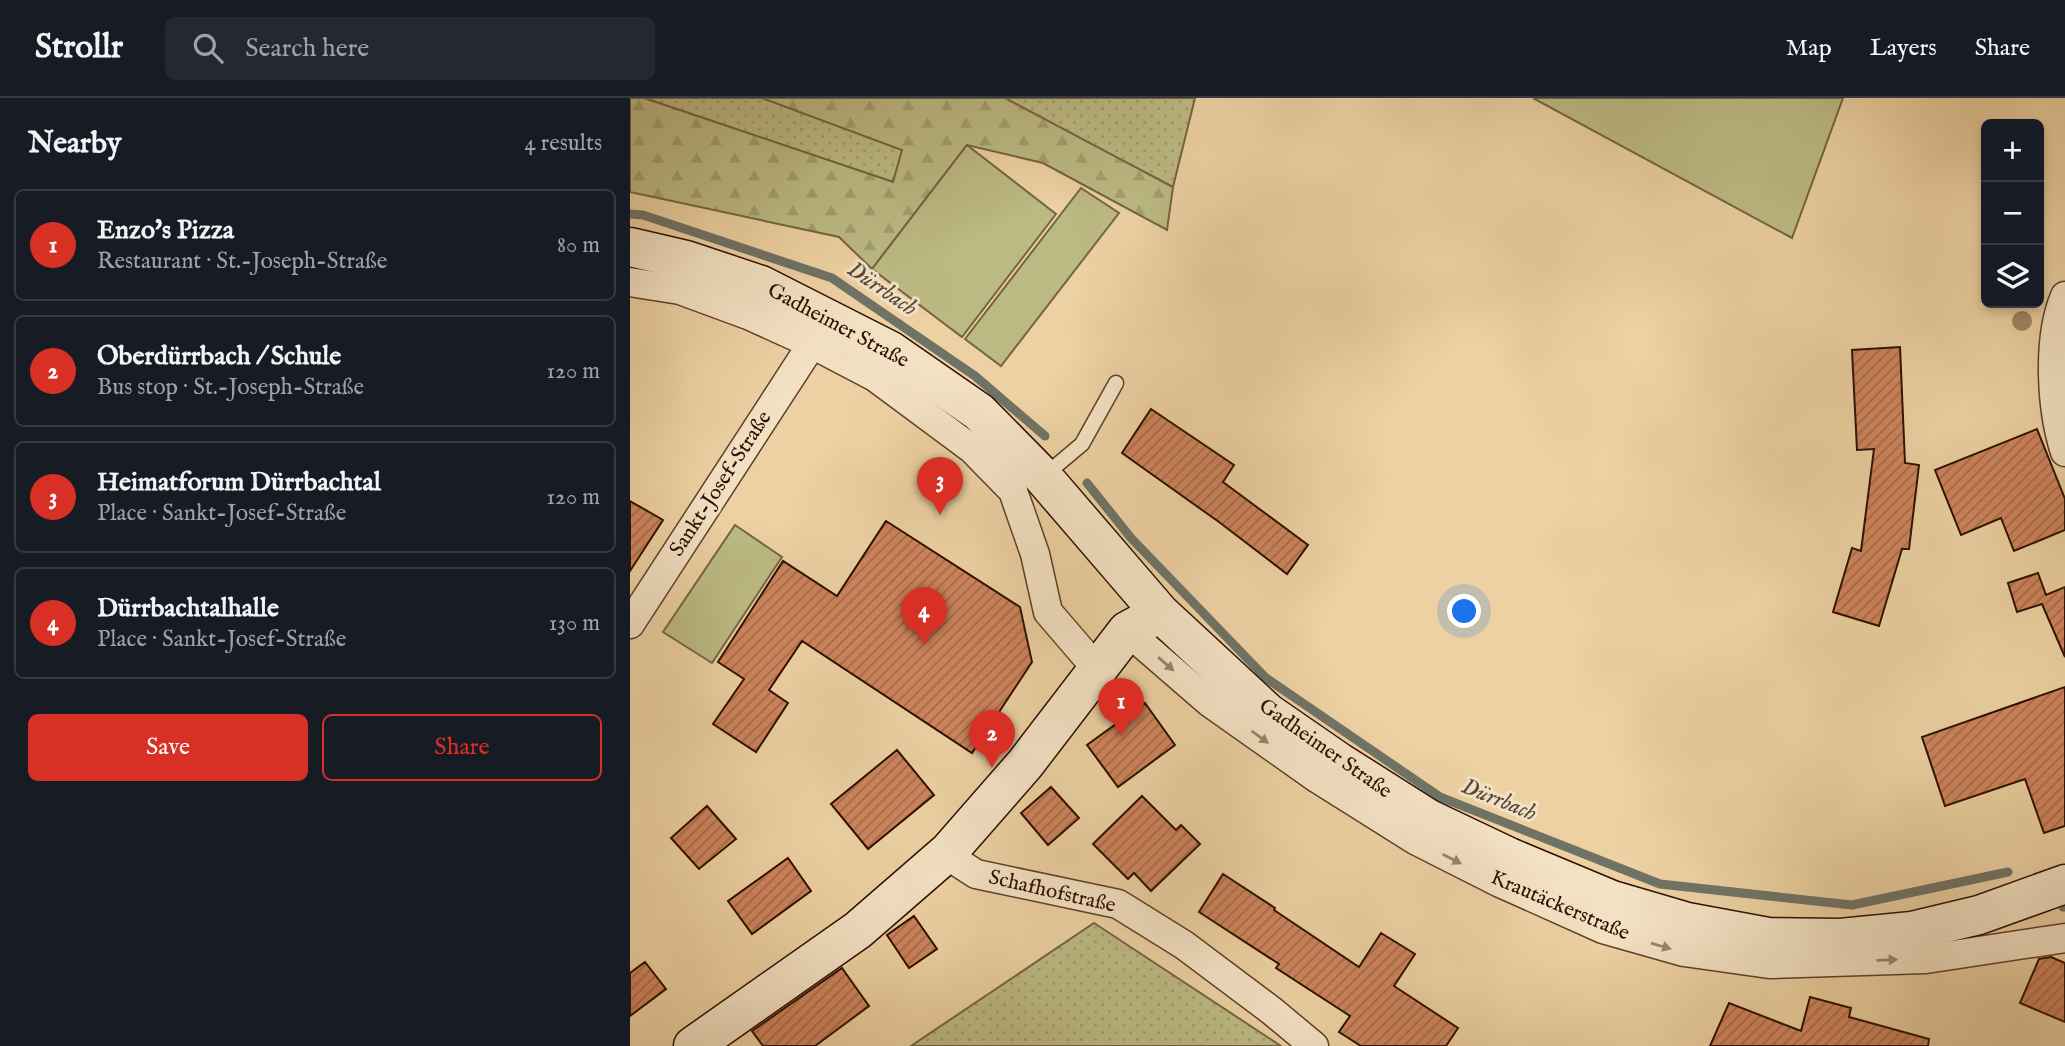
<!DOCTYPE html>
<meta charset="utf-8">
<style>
body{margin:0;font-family:"IM FELL English",serif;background:#242831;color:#f1f3f6}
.controls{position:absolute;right:21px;top:21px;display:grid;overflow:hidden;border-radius:10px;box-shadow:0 4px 10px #0003}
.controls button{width:63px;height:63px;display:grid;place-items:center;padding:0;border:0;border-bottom:2px solid #363941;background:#171b24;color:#f1f3f6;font:35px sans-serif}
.you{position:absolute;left:835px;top:514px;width:24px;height:24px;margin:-18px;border:5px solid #fff;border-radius:50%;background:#1a73e8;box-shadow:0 0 0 10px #1a73e833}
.badge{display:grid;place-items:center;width:46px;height:46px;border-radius:50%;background:#d93025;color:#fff;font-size:23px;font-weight:700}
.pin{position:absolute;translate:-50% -58px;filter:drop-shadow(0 2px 4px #0008)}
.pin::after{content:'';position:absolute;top:37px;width:24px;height:21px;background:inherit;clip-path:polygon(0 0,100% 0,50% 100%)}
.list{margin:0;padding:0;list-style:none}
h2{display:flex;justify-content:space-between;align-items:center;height:91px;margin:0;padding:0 28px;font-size:30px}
h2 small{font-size:23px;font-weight:400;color:#9ea1a6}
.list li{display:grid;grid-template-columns:46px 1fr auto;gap:21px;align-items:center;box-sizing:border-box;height:112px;margin:0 14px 14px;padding:0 14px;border:2px solid #363941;border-radius:10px}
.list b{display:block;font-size:26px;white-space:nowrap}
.list p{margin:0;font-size:23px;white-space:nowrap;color:#9ea1a6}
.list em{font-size:23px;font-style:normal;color:#9ea1a6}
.actions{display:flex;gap:14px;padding:21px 28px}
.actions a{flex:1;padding:16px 0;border:2px solid #d93025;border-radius:10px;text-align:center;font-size:24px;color:#d93025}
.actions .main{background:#d93025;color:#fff}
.icon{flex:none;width:38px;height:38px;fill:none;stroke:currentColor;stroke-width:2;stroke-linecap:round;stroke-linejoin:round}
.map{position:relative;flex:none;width:1435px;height:948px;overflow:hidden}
header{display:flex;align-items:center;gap:42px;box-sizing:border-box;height:98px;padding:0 35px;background:#171b24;border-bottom:2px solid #363941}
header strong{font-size:33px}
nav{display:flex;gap:38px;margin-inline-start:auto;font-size:24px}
.search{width:490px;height:63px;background:#242831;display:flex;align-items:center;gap:18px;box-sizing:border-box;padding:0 24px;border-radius:10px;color:#9ea1a6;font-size:26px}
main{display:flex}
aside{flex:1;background:#171b24}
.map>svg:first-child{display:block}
.grass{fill:url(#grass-dots);stroke:#756442;stroke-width:2}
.forest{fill:url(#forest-firs);stroke:#756442;stroke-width:2}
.green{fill:#bcba83;stroke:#756442;stroke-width:2}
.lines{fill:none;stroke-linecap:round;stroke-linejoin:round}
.stream{stroke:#6f7366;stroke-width:9}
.building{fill:url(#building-hatch);stroke:#2e0e01;stroke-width:2}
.lane-casing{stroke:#5e3f29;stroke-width:17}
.street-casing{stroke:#5e3f29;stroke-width:31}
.secondary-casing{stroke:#2e0e01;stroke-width:41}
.lane{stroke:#f3e1c3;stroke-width:14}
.street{stroke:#f3e1c3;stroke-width:28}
.secondary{stroke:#f3e1c3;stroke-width:38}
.tree{fill:#9f8762}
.oneway{fill:#9a826c}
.labels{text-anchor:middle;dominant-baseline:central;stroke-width:6;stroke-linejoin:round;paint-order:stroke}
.street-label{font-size:21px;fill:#2e0e01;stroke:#f3e1c3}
.water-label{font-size:23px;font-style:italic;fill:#54493c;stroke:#f3e1c3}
</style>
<header>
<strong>Strollr</strong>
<div class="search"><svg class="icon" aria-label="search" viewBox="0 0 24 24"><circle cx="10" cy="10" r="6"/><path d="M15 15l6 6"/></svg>Search here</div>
<nav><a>Map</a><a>Layers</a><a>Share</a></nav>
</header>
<main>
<aside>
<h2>Nearby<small>4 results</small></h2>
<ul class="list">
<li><span class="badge">1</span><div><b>Enzo's Pizza</b><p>Restaurant · St.-Joseph-Straße</p></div><em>80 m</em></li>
<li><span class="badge">2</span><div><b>Oberdürrbach / Schule</b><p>Bus stop · St.-Joseph-Straße</p></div><em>120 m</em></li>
<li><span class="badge">3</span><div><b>Heimatforum Dürrbachtal</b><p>Place · Sankt-Josef-Straße</p></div><em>120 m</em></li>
<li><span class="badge">4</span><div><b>Dürrbachtalhalle</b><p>Place · Sankt-Josef-Straße</p></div><em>130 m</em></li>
</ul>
<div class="actions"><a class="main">Save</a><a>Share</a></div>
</aside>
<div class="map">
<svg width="1435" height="948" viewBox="0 0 1435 948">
<defs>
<pattern id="grass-dots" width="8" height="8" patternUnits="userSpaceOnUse" patternTransform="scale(1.75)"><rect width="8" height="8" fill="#bcba83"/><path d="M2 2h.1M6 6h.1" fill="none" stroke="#a29f6f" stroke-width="1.8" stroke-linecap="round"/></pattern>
<pattern id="forest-firs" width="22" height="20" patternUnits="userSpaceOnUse" patternTransform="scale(1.75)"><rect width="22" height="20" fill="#bcba83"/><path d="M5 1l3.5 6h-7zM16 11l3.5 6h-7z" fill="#a29f6f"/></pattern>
<pattern id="building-hatch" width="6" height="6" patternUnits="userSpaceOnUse" patternTransform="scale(1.75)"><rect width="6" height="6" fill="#cd845c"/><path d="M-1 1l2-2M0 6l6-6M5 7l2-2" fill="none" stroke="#a76a4a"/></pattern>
</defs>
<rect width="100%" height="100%" fill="#edd1a2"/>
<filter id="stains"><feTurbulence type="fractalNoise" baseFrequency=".00286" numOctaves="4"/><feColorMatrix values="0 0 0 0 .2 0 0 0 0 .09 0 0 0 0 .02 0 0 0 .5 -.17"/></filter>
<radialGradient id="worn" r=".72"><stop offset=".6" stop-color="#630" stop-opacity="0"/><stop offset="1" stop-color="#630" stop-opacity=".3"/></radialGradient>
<!-- grass -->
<path class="grass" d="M14 0H132L273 52 263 84Z
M371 0H565L543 89Z
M464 825 651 948H281Z"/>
<!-- forest -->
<path class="forest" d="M0 0H14L263 84 272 52 132 0H375L543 89 537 132 413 65 337 47 242 171 209 139 0 94Z"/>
<!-- green -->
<path class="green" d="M903 0H1213L1162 140Z
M337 47 426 116 332 239 242 171Z
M451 90 489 115 371 268 335 241Z
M105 427 152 459 82 565 33 534Z"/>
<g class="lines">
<!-- stream -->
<path class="stream" d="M0 116 13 117 202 180 345 278 415 338
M457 385 501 440 636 580 810 699 1030 786 1222 807 1378 774
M1433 809H1435"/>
</g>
<!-- building -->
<path class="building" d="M1270 249 1275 365 1289 367 1279 451H1272L1249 528 1203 514 1222 450 1231 453 1244 351 1227 352 1222 252Z
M521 311 604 367 593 384 678 447 657 476 589 424 492 355Z
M1407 331 1435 401V432L1384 453 1371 420 1331 437 1305 372Z
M0 403 33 422 0 473Z
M256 423 390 509 402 564 342 655 172 543 139 592 158 605 126 654 83 626 114 581 88 564 153 463 207 498Z
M1408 475 1416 497 1435 489V559L1412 506 1387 514 1378 485Z
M1435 589V728L1414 735 1395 681 1315 708 1292 639Z
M515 605 545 647 488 689 457 647Z
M267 652 304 697 238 751 201 706Z
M421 689 449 720 418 747 391 715Z
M512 698 546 732 551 727 570 746 521 793 504 775 498 781 463 746Z
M77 708 106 741 69 771 41 740Z
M158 760 181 793 122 836 98 803Z
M593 776 645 810 644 812 729 869 751 835 785 856 764 888 828 930 816 948H731L709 934 720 918 646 870 649 866 569 814Z
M284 818 307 851 279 870 257 837Z
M1421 859 1435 865V924L1390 905 1409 861Z
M15 864 36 891 0 918V875Z
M212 870 239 908 185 948H133L122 933Z
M1180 899 1221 910 1219 919 1299 941 1298 948H1080L1099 905 1171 933Z"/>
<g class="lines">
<!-- lane casing -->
<g class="lane-casing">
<path id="lane" d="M414 378 452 346 486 285"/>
</g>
<!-- street casing -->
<g class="street-casing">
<path id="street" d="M0 184 50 192 118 217 182 246 245 279 342 351 383 393 405 456 418 514 467 571
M1435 198C1417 240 1421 311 1435 354
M0 526 182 246
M497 533 579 604 688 681 785 742 868 784 973 831 1054 854 1139 866 1296 861 1435 840
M319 753 329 765 346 776 488 806 554 847 642 913 684 948"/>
</g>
<!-- secondary casing -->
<g class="secondary-casing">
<path id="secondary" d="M0 149 56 162 131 187 261 253 349 314 413 379 530 515 638 615 709 664 799 721 879 759 982 802 1057 824 1138 839 1210 840 1282 833 1349 817 1435 786
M63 948 228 832 319 753 395 666 497 533 530 515"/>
</g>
<!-- lane -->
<use href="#lane" class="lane"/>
<!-- street -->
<use href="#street" class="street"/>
<!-- secondary -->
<use href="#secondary" class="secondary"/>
</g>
<!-- trees -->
<circle class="tree" cx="1392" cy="223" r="10"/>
<!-- one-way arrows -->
<defs><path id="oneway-solid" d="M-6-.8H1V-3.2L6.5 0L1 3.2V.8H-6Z" transform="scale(1.75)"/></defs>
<g class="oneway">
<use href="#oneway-solid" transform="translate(536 566) rotate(41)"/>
<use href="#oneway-solid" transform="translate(630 639) rotate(36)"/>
<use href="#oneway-solid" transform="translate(822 761) rotate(27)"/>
<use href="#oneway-solid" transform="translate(1031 848) rotate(16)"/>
<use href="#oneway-solid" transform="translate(1257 862) rotate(-2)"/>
</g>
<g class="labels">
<!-- street labels -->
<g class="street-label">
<text transform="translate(208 228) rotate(28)">Gadheimer Straße</text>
<text transform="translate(91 386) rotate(-57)">Sankt-Josef-Straße</text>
<text transform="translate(695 651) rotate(35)">Gadheimer Straße</text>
<text transform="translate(422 794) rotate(13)">Schafhofstraße</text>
<text transform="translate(930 808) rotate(23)">Krautäckerstraße</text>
</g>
<!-- water labels -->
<g class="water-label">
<text transform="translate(252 191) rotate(34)">Dürrbach</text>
<text transform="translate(869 702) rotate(22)">Dürrbach</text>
</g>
</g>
<rect width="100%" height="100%" filter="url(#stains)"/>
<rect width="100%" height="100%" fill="url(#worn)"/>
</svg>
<div class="controls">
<button>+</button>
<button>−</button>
<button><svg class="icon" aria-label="layers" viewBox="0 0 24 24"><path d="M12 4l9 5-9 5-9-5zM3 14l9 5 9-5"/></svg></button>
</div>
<div class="you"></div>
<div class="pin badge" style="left:491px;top:638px">1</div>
<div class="pin badge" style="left:362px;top:670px">2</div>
<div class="pin badge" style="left:310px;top:417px">3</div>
<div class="pin badge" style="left:294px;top:547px">4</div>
</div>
</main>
